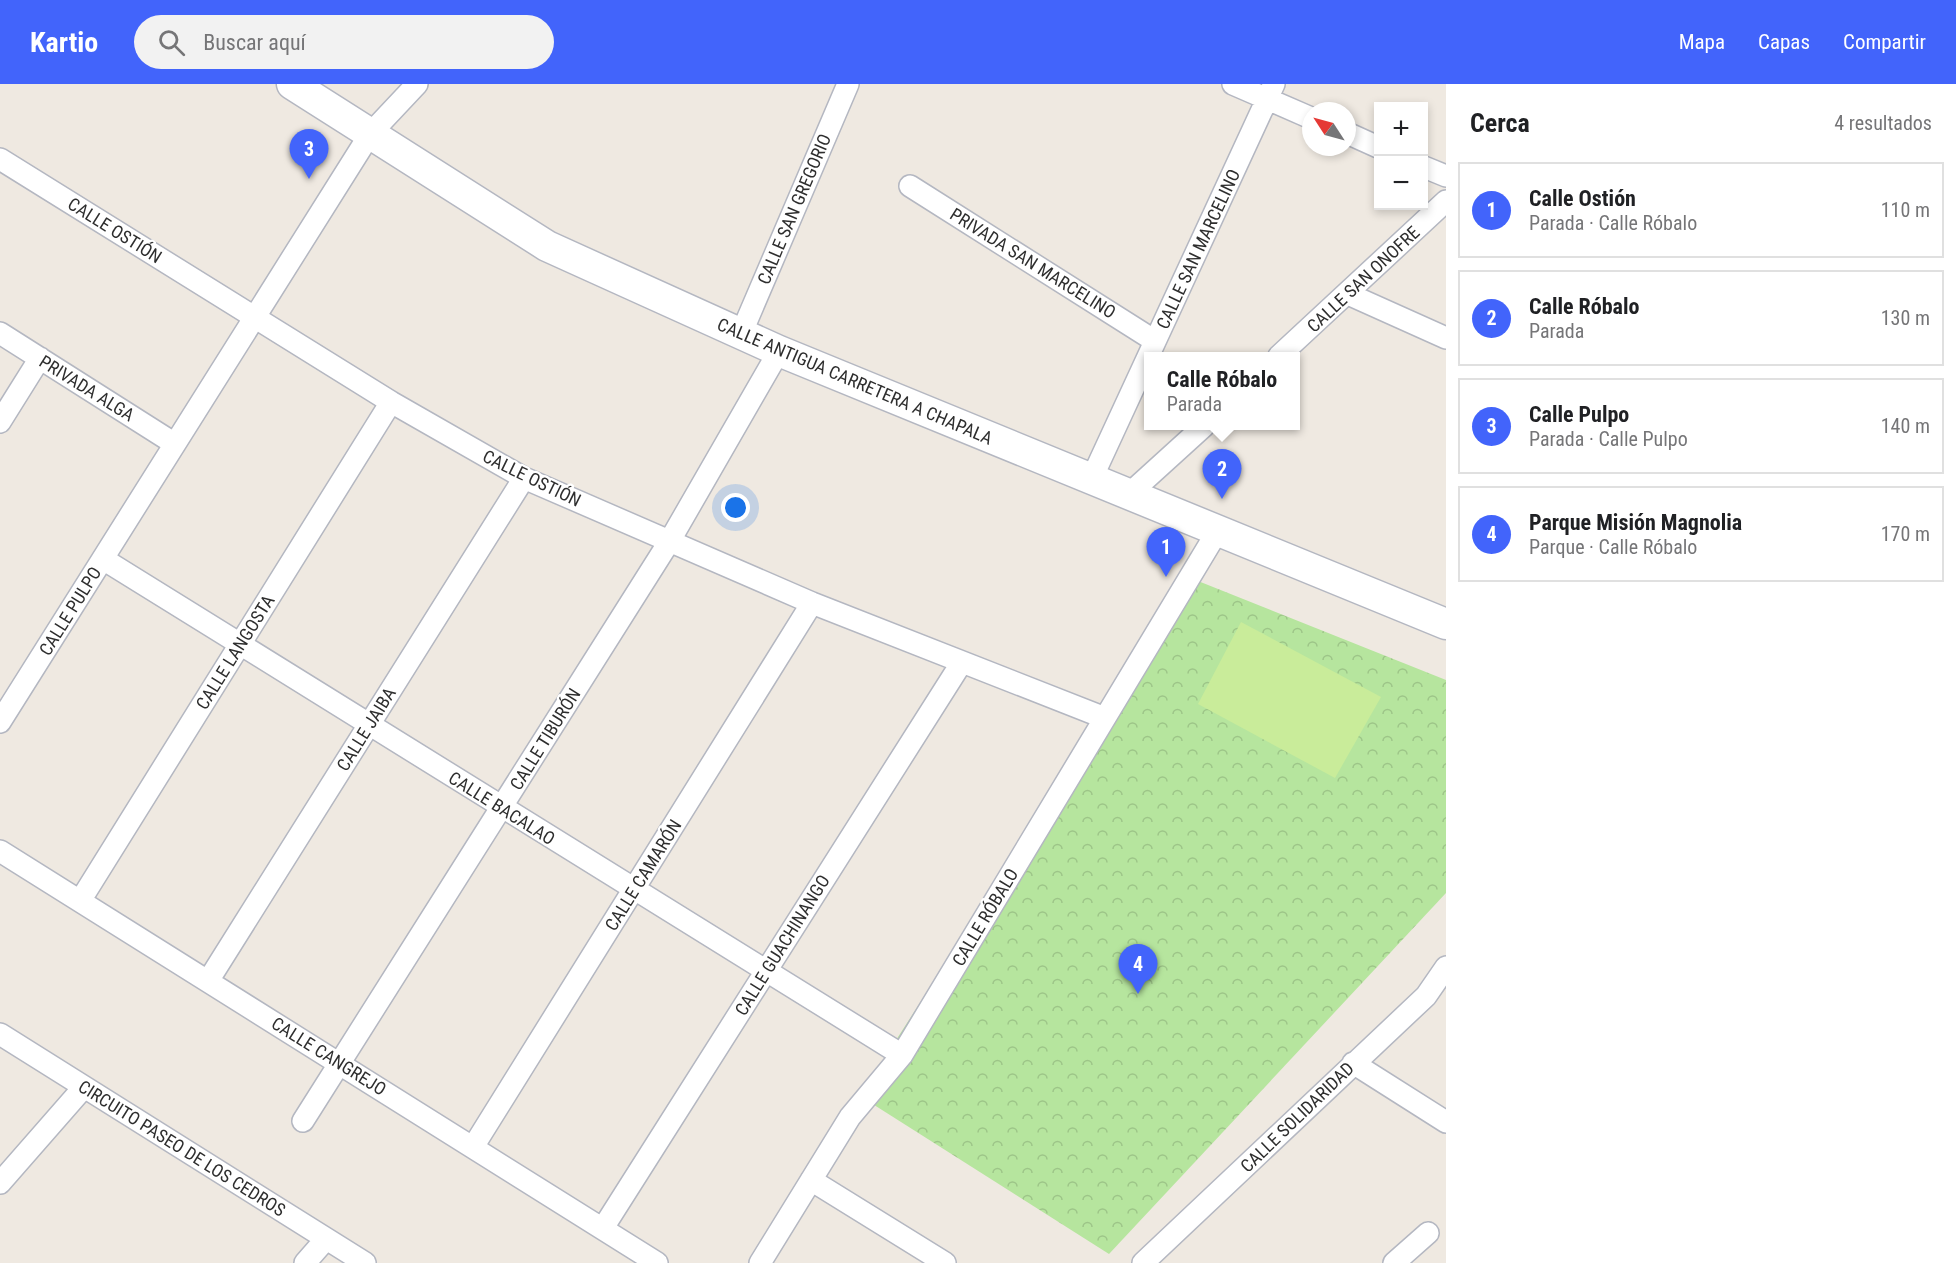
<!DOCTYPE html>
<html lang="es">
<meta charset="utf-8">
<style>
body{margin:0;font-family:"Roboto Condensed",sans-serif;background:#f2f2f2;color:#202124}
.controls{position:absolute;right:18px;top:18px;display:grid;overflow:hidden;border-radius:0px;box-shadow:0 3px 9px #0003}
.controls button{width:54px;height:54px;display:grid;place-items:center;padding:0;border:0;border-bottom:2px solid #e0e0e0;background:#fff;color:#202124;font:30px sans-serif}
.compass{position:absolute;left:1302px;top:18px;width:54px;height:54px;border-radius:50%;background:#fff;box-shadow:0 3px 9px #0003;rotate:306deg}
.you{position:absolute;left:736px;top:424px;width:21px;height:21px;margin:-15px;border:4px solid #fff;border-radius:50%;background:#1a73e8;box-shadow:0 0 0 9px #1a73e833}
.badge{display:grid;place-items:center;width:39px;height:39px;border-radius:50%;background:#4264fb;color:#fff;font-size:20px;font-weight:700}
.pin{position:absolute;translate:-50% -50px;filter:drop-shadow(0 2px 3px #0008)}
.pin::after{content:'';position:absolute;top:32px;width:21px;height:18px;background:inherit;clip-path:polygon(0 0,100% 0,50% 100%)}
.popup{position:absolute;left:1144px;top:268px;width:156px;height:78px;box-sizing:border-box;display:grid;place-content:center;border-radius:0px;background:#fff;filter:drop-shadow(0 2px 4px #0005);font-size:20px;white-space:nowrap;color:#757577}
.popup b{font-size:22px;color:#202124}
.popup::after{content:'';position:absolute;left:50%;top:100%;margin-left:-12px;border:12px solid transparent;border-top-color:#fff}
.list{margin:0;padding:0;list-style:none}
h2{display:flex;justify-content:space-between;align-items:center;height:78px;margin:0;padding:0 24px;font-size:26px}
h2 small{font-size:20px;font-weight:400;color:#757577}
.list li{display:grid;grid-template-columns:39px 1fr auto;gap:18px;align-items:center;box-sizing:border-box;height:96px;margin:0 12px 12px;padding:0 12px;border:2px solid #e0e0e0;border-radius:0px}
.list b{display:block;font-size:22px;white-space:nowrap}
.list p{margin:0;font-size:20px;white-space:nowrap;color:#757577}
.list em{font-size:20px;font-style:normal;color:#757577}
.icon{flex:none;width:33px;height:33px;fill:none;stroke:currentColor;stroke-width:2;stroke-linecap:round;stroke-linejoin:round}
.map{position:relative;flex:none;width:1446px;height:1179px;overflow:hidden}
header{display:flex;align-items:center;gap:36px;box-sizing:border-box;height:84px;padding:0 30px;background:#4264fb;color:#fff}
header strong{font-size:28px}
nav{display:flex;gap:33px;margin-inline-start:auto;font-size:21px}
.search{width:420px;height:54px;background:#f2f2f2;display:flex;align-items:center;gap:15px;box-sizing:border-box;padding:0 21px;border-radius:33px;color:#757577;font-size:22px}
main{display:flex}
aside{flex:1;background:#fff}
.map>svg:first-child{display:block}
.park{fill:url(#park-crowns)}
.pitch{fill:#c9ec9a}
.lines{fill:none;stroke-linecap:round;stroke-linejoin:round}
.minor-casing{stroke:#b4b7c1;stroke-width:24}
.secondary-casing{stroke:#b4b7c1;stroke-width:33}
.minor{stroke:#fff;stroke-width:21}
.secondary{stroke:#fff;stroke-width:30}
.labels{text-anchor:middle;dominant-baseline:central;stroke-width:4.5;stroke-linejoin:round;paint-order:stroke}
.street-label{font-size:18px;fill:#2e2e2e;stroke:#fff}
</style>
<header>
<strong>Kartio</strong>
<div class="search"><svg class="icon" aria-label="search" viewBox="0 0 24 24"><circle cx="10" cy="10" r="6"/><path d="M15 15l6 6"/></svg>Buscar aquí</div>
<nav><a>Mapa</a><a>Capas</a><a>Compartir</a></nav>
</header>
<main>
<div class="map">
<svg width="1446" height="1179" viewBox="0 0 1446 1179">
<defs>
<pattern id="park-crowns" width="20" height="18" patternUnits="userSpaceOnUse" patternTransform="scale(1.5)"><rect width="20" height="18" fill="#b6e59e"/><path d="M2 6a3 3 0 1 1 6 0M12 15a3 3 0 1 1 6 0" fill="none" stroke="#9dc588"/></pattern>
</defs>
<rect width="100%" height="100%" fill="#efe9e1"/>
<!-- park -->
<path class="park" d="M1193 495 1446 596V809L1109 1170 860 1012Z"/>
<!-- pitch -->
<path class="pitch" d="M1241 538 1381 613 1335 694 1198 620Z"/>
<g class="lines">
<!-- minor casing -->
<g class="minor-casing">
<path id="minor" d="M1233 0 1311 34
M1347 49 1378 63
M0 75 391 318 524 394 812 519 1105 634
M1424 83 1446 92
M910 102 1155 257
M1348 210 1446 254
M0 249 175 360
M741 250 848 0
M1279 272 1446 117
M0 338 40 274
M1091 396 1274 0
M1128 411 1204 342
M103 475 902 971
M0 638 370 50 417 0
M0 767 657 1179
M80 817 391 318
M208 897 524 394
M0 950 365 1179
M1353 979 1446 1038
M303 1037 669 458 779 267
M473 1063 812 519
M811 1096 945 1179
M0 1099 84 1003
M603 1144 962 578
M305 1179 326 1155
M760 1179 850 1033 902 971 1217 448
M1143 1179 1426 912 1446 883
M1394 1179 1428 1149"/>
</g>
<!-- secondary casing -->
<g class="secondary-casing">
<path id="secondary" d="M292 0 547 162 779 267 1446 540"/>
</g>
<!-- minor -->
<use href="#minor" class="minor"/>
<!-- secondary -->
<use href="#secondary" class="secondary"/>
</g>
<g class="labels">
<!-- street labels -->
<g class="street-label">
<text transform="translate(794 125) rotate(-67)">CALLE SAN GREGORIO</text>
<text transform="translate(115 146) rotate(32)">CALLE OSTIÓN</text>
<text transform="translate(1198 165) rotate(-65)">CALLE SAN MARCELINO</text>
<text transform="translate(1033 179) rotate(32)">PRIVADA SAN MARCELINO</text>
<text transform="translate(1363 195) rotate(-43)">CALLE SAN ONOFRE</text>
<text transform="translate(855 297) rotate(23)">CALLE ANTIGUA CARRETERA A CHAPALA</text>
<text transform="translate(87 304) rotate(32)">PRIVADA ALGA</text>
<text transform="translate(532 394) rotate(26)">CALLE OSTIÓN</text>
<text transform="translate(70 527) rotate(-58)">CALLE PULPO</text>
<text transform="translate(235 568) rotate(-58)">CALLE LANGOSTA</text>
<text transform="translate(366 645) rotate(-58)">CALLE JAIBA</text>
<text transform="translate(545 655) rotate(-58)">CALLE TIBURÓN</text>
<text transform="translate(502 724) rotate(32)">CALLE BACALAO</text>
<text transform="translate(643 791) rotate(-58)">CALLE CAMARÓN</text>
<text transform="translate(985 833) rotate(-59)">CALLE RÓBALO</text>
<text transform="translate(782 861) rotate(-58)">CALLE GUACHINANGO</text>
<text transform="translate(329 972) rotate(32)">CALLE CANGREJO</text>
<text transform="translate(1297 1033) rotate(-44)">CALLE SOLIDARIDAD</text>
<text transform="translate(182 1064) rotate(32)">CIRCUITO PASEO DE LOS CEDROS</text>
</g>
</g>
</svg>
<div class="controls">
<button>+</button>
<button>−</button>
</div>
<svg class="compass" viewBox="-18 -18 36 36"><path d="M0-13l5 13h-10z" fill="#e53935"/><path d="M0 13l5-13h-10z" fill="#757577"/></svg>
<div class="you"></div>
<div class="pin badge" style="left:1166px;top:493px">1</div>
<div class="pin badge" style="left:1222px;top:415px">2</div>
<div class="popup"><b>Calle Róbalo</b>Parada</div>
<div class="pin badge" style="left:309px;top:95px">3</div>
<div class="pin badge" style="left:1138px;top:910px">4</div>
</div>
<aside>
<h2>Cerca<small>4 resultados</small></h2>
<ul class="list">
<li><span class="badge">1</span><div><b>Calle Ostión</b><p>Parada · Calle Róbalo</p></div><em>110 m</em></li>
<li><span class="badge">2</span><div><b>Calle Róbalo</b><p>Parada</p></div><em>130 m</em></li>
<li><span class="badge">3</span><div><b>Calle Pulpo</b><p>Parada · Calle Pulpo</p></div><em>140 m</em></li>
<li><span class="badge">4</span><div><b>Parque Misión Magnolia</b><p>Parque · Calle Róbalo</p></div><em>170 m</em></li>
</ul>
</aside>
</main>
